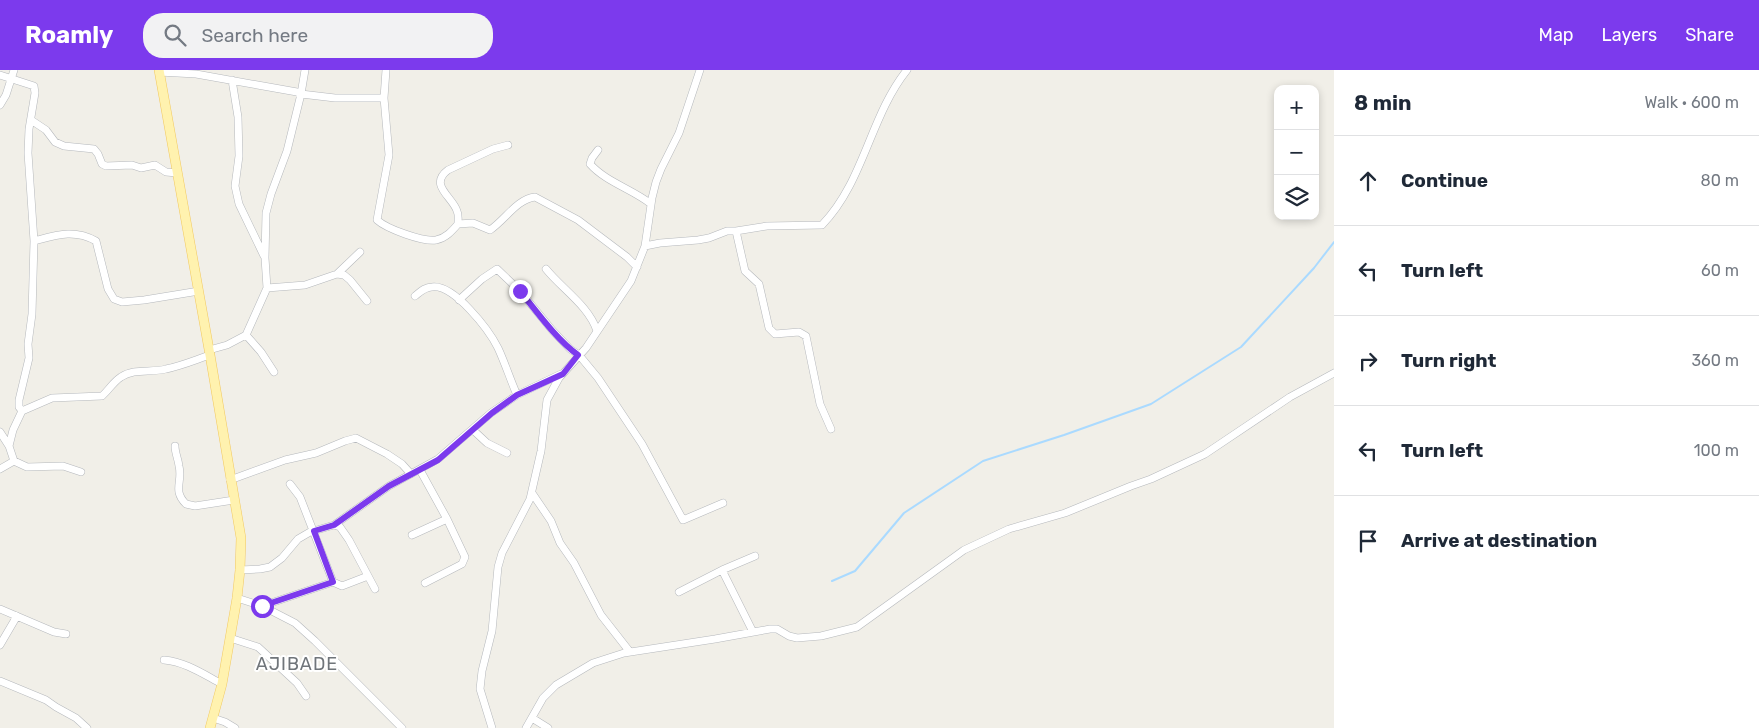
<!DOCTYPE html>
<meta charset="utf-8">
<style>
body{margin:0;font-family:Rubik,sans-serif;background:#f2f2f3;color:#1f2937}
.controls{position:absolute;right:15px;top:15px;display:grid;overflow:hidden;border-radius:10px;box-shadow:0 2px 8px #0003}
.controls button{width:45px;height:45px;display:grid;place-items:center;padding:0;border:0;border-bottom:1px solid #e0e1e3;background:#fff;color:#1f2937;font:25px sans-serif}
.stop{position:absolute;width:15px;height:15px;margin:-11px;border:4px solid #7c3aed;border-radius:50%;background:#fff}
.stop.end{background:#7c3aed;border-color:#fff;box-shadow:0 1px 5px #0008}
.list{margin:0;padding:0;list-style:none}
h2{display:flex;justify-content:space-between;align-items:center;height:65px;margin:0;padding:0 20px;font-size:21px}
h2 small{font-size:16px;font-weight:400;color:#747a83}
.list li{display:grid;grid-template-columns:32px 1fr auto;gap:15px;align-items:center;box-sizing:border-box;height:90px;padding:0 20px;border-top:1px solid #e0e1e3}
.list b{display:block;font-size:19px;white-space:nowrap}
.list em{font-size:16px;font-style:normal;color:#747a83}
.icon{flex:none;width:28px;height:28px;fill:none;stroke:currentColor;stroke-width:2;stroke-linecap:round;stroke-linejoin:round}
.map{position:relative;flex:none;width:1334px;height:658px;overflow:hidden}
header{display:flex;align-items:center;gap:30px;box-sizing:border-box;height:70px;padding:0 25px;background:#7c3aed;color:#fff}
header strong{font-size:24px}
nav{display:flex;gap:28px;margin-inline-start:auto;font-size:18px}
.search{width:350px;height:45px;background:#f2f2f3;display:flex;align-items:center;gap:12px;box-sizing:border-box;padding:0 18px;border-radius:20px;color:#747a83;font-size:19px}
main{display:flex}
aside{flex:1;background:#fff}
.map>svg:first-child{display:block}
.lines{fill:none;stroke-linecap:round;stroke-linejoin:round}
.stream{stroke:#aadaff;stroke-width:2}
.minor-casing{stroke:#b5b8bc;stroke-width:8}
.major-casing{stroke:#f2c960;stroke-width:10}
.minor{stroke:#fff;stroke-width:7}
.major{stroke:#fff2af;stroke-width:9}
.route{stroke:#7c3aed;stroke-width:6}
.labels{text-anchor:middle;dominant-baseline:central;stroke-width:4;stroke-linejoin:round;paint-order:stroke}
.quarter-label{font-size:18px;letter-spacing:1px;fill:#70757a;stroke:#fff}
</style>
<header>
<strong>Roamly</strong>
<div class="search"><svg class="icon" aria-label="search" viewBox="0 0 24 24"><circle cx="10" cy="10" r="6"/><path d="M15 15l6 6"/></svg>Search here</div>
<nav><a>Map</a><a>Layers</a><a>Share</a></nav>
</header>
<main>
<div class="map">
<svg width="1334" height="658" viewBox="0 0 1334 658">
<rect width="100%" height="100%" fill="#f1efe8"/>
<g class="lines">
<!-- stream -->
<path class="stream" d="M832 511 855 501 904 443 983 391 1064 365 1151 334 1241 277 1314 198 1334 172"/>
<!-- minor casing -->
<g class="minor-casing">
<path id="minor" d="M159 2 196 4 297 22 301 24 305 0
M0 5 34 16 35 23 29 59 28 83 34 171 32 244 28 274 29 288 19 330V337L22 341
M232 10 238 47 239 86 235 116 239 134 264 186
M384 28 386 0
M0 35 6 25 14 0
M31 50 46 60 55 72 64 76 94 79 98 84 102 94 106 96 132 95 141 98 155 95 166 102 177 103
M598 80 592 88 590 94C606 112 632 119 651 134
M458 154 473 153 490 160C505 150 517 129 535 127L578 150 627 187 637 197
M736 161 767 156 822 155C864 112 870 46 907 0
M34 171C57 165 74 159 96 171L108 219 114 229 122 232 144 230 199 221
M645 176 660 173 698 170 709 168 727 161H736L745 201 759 214 769 258 775 264 799 262 806 266 820 334 831 359
M546 199C562 219 589 236 597 261
M337 204 360 182
M267 218 305 215 337 204 344 205 350 210 367 231
M415 226C420 222 425 217 432 217 454 214 489 260 498 278 505 293 510 309 517 325
M459 230 482 209 497 199 520 221 552 260 570 279 579 285 598 308 642 374 683 450 723 433
M246 265 261 282 274 302
M209 280 227 275 246 265 267 218 265 188 266 143 271 124 287 81 301 24 335 28H384L389 85 377 150C387 159 423 172 436 170 446 168 452 161 458 154 458 150 459 145 457 141 453 127 428 115 448 100L493 79 508 75
M473 360 487 373 507 383
M0 362 9 376
M175 376C175 383 178 388 179 396 183 412 172 420 186 434L195 436 234 430
M0 399 14 391
M420 400 447 449 465 487 462 494 425 513
M81 402 63 396 27 397 14 391 9 376 13 360 22 341 52 328 102 326C109 320 113 312 121 307 134 298 151 303 166 299 181 296 195 290 210 285
M230 410 285 390 316 383 345 371 356 368 387 384 402 394 411 404
M532 423 551 451 560 473 574 493 601 545 630 582
M334 455 389 416 438 389 491 343 517 325 561 304
M412 465 447 449
M240 500 260 499 270 497 282 488 298 469 310 462 334 455 340 457 349 470 375 519
M722 500 755 486
M333 512 342 516 368 506
M679 522 722 500 753 562
M237 528 262 536 295 553 315 571 402 658
M262 536 333 512 300 427 290 414
M0 539 54 562 66 564
M230 568 258 577 297 613 306 626
M0 575 17 546
M164 590C186 592 203 604 222 614
M0 611 46 630 56 637 76 648 87 658
M213 648 225 652 235 658
M532 648 548 658
M492 658 480 619 482 601 492 561 498 497 502 483 530 429 541 381 547 330 559 308 586 278 631 211 645 176 652 128 656 112 661 99 679 63 700 0
M526 658 543 628 556 615 593 593 624 583 715 569 770 559H777L789 566 797 568 821 566 857 557 964 480 1009 459 1065 443 1131 416 1151 409 1205 384 1290 327 1334 303"/>
</g>
<!-- major casing -->
<g class="major-casing">
<path id="major" d="M159 0 210 285 241 468 240 500 237 528 222 614 210 658"/>
</g>
<!-- minor -->
<use href="#minor" class="minor"/>
<!-- major -->
<use href="#major" class="major"/>
</g>
<g class="lines">
<!-- route -->
<path class="route" d="M262 536 333 512 314 461 334 455 389 416 438 390 492 343 517 325 563 304 578 285C556 269 537 242 520 221"/>
</g>
<g class="labels">
<!-- quarter labels -->
<g class="quarter-label">
<text x="297" y="594">AJIBADE</text>
</g>
</g>
</svg>
<div class="controls">
<button>+</button>
<button>−</button>
<button><svg class="icon" aria-label="layers" viewBox="0 0 24 24"><path d="M12 4l9 5-9 5-9-5zM3 14l9 5 9-5"/></svg></button>
</div>
<div class="stop" style="left:262px;top:536px"></div>
<div class="stop end" style="left:520px;top:221px"></div>
</div>
<aside>
<h2>8 min<small>Walk · 600 m</small></h2>
<ul class="list">
<li><svg class="icon" aria-label="ahead" viewBox="0 0 24 24"><path d="M12 20V5M6 11l6-6 6 6"/></svg><div><b>Continue</b></div><em>80 m</em></li>
<li><svg class="icon" aria-label="left" viewBox="0 0 24 24"><path d="M17 20v-9H6M10 6l-5 5 5 5"/></svg><div><b>Turn left</b></div><em>60 m</em></li>
<li><svg class="icon" aria-label="right" viewBox="0 0 24 24"><path d="M7 20v-9h11M14 6l5 5-5 5"/></svg><div><b>Turn right</b></div><em>360 m</em></li>
<li><svg class="icon" aria-label="left" viewBox="0 0 24 24"><path d="M17 20v-9H6M10 6l-5 5 5 5"/></svg><div><b>Turn left</b></div><em>100 m</em></li>
<li><svg class="icon" aria-label="arrive" viewBox="0 0 24 24"><path d="M6 21V4h12l-3 4 3 4H6"/></svg><div><b>Arrive at destination</b></div></li>
</ul>
</aside>
</main>
